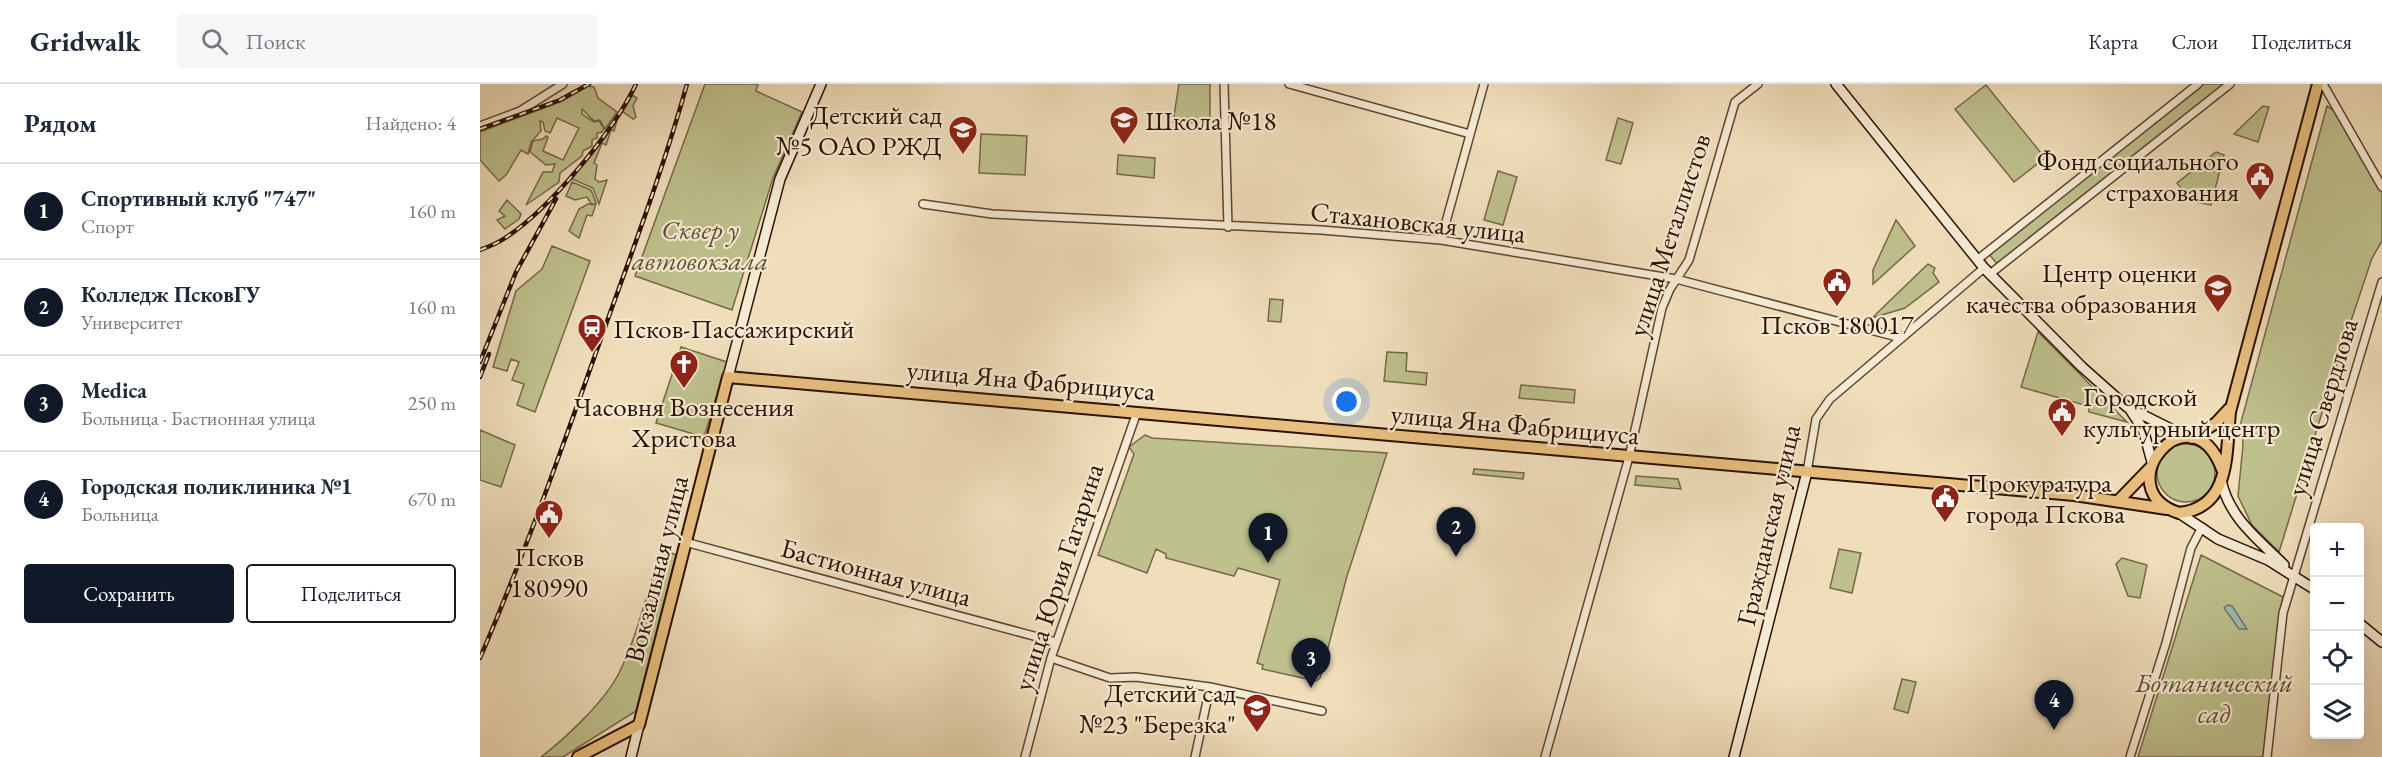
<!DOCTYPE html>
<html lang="ru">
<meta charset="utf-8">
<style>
body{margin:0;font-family:"EB Garamond",serif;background:#f6f6f7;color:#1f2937}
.controls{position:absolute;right:18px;bottom:18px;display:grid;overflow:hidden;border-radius:6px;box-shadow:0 6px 24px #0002}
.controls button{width:54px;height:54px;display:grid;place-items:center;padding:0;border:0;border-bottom:2px solid #e0e1e3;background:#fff;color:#1f2937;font:30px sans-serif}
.you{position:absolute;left:867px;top:318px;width:21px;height:21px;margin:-15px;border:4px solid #fff;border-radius:50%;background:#1a73e8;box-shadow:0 0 0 9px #1a73e833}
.badge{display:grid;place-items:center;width:39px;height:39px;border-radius:50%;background:#111827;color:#fff;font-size:20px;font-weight:700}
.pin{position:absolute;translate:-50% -50px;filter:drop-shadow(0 2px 3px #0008)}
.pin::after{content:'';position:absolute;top:32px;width:21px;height:18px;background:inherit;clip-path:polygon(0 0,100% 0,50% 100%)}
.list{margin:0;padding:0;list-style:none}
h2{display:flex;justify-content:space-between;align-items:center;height:78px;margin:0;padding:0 24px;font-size:26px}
h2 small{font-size:20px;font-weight:400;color:#747a83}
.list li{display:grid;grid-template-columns:39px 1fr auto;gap:18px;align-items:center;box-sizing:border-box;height:96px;padding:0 24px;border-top:2px solid #e0e1e3}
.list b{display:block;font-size:22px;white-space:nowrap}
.list p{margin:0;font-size:20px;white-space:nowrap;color:#747a83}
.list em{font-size:20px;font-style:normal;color:#747a83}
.actions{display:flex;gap:12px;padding:18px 24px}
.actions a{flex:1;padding:14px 0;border:2px solid #111827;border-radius:6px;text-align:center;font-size:21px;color:#111827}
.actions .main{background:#111827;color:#fff}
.icon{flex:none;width:33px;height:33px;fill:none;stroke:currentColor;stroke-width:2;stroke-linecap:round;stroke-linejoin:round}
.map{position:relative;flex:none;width:1902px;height:673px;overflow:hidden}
header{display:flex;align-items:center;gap:36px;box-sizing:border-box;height:84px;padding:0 30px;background:#fff;border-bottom:2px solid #e0e1e3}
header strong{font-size:28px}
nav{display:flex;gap:33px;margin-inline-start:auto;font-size:21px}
.search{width:420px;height:54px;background:#f6f6f7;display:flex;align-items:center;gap:15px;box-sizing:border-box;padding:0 21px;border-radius:6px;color:#747a83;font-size:22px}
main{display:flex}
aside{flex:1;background:#fff}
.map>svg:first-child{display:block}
.green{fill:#bec08d;stroke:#766848;stroke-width:1.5}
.water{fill:#9abcb3;stroke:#6e776c;stroke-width:1.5}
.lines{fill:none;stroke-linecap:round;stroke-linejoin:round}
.street-casing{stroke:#5e4430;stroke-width:10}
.secondary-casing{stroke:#2d1002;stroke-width:12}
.primary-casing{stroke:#2d1002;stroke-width:14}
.street{stroke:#f5ead3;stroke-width:7}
.secondary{stroke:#f5ead3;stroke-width:9}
.primary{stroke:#e8bf7e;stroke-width:10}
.rail-casing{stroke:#2d1002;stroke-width:4.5}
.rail{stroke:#f5ead3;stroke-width:2;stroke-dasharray:7;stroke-linecap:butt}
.labels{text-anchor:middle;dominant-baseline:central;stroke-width:4.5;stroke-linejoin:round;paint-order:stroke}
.poi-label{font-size:27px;fill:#2d1002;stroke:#f5ead3;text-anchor:end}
.street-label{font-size:27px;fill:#2d1002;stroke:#f5ead3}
.park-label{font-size:27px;font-style:italic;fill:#604e33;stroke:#f5ead3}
</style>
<header>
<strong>Gridwalk</strong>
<div class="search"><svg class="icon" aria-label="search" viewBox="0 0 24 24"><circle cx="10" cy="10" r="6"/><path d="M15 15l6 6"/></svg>Поиск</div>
<nav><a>Карта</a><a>Слои</a><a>Поделиться</a></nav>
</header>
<main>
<aside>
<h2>Рядом<small>Найдено: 4</small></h2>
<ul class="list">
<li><span class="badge">1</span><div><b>Спортивный клуб &quot;747&quot;</b><p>Спорт</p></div><em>160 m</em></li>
<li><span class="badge">2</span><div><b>Колледж ПсковГУ</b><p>Университет</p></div><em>160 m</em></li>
<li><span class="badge">3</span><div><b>Medica</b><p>Больница · Бастионная улица</p></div><em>250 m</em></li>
<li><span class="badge">4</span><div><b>Городская поликлиника №1</b><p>Больница</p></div><em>670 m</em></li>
</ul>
<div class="actions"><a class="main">Сохранить</a><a>Поделиться</a></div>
</aside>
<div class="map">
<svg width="1902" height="673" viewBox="0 0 1902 673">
<rect width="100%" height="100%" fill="#f0debb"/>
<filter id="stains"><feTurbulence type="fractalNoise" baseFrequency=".00333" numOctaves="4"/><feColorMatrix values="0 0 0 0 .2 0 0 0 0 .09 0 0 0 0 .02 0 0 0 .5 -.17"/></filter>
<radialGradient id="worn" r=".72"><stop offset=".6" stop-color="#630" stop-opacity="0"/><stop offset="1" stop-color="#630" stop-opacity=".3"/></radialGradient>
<!-- green -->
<path class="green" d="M225 0H278L276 7 322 28 293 94 252 226 155 192Z
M699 0H730V39L693 38Z
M1724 0H1745L1517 180 1509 170Z
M1506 1 1565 74 1534 98 1475 25Z
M107 2 114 3 118 14 137 28 125 45 120 36 114 37 102 25V30L114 38 119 37 124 44 122 48 117 49V54L112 56V62L103 67 102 72 80 89 79 98 46 121 63 88H72L75 80 66 81 50 68 53 57 63 55 66 52 68 53 63 67 83 76 99 44 77 34 70 49 65 47 63 38 60 37 61 47 51 58 48 70 41 66 26 91 19 97 0 76V48L80 18Z
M152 11 157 14 153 22 156 33 153 35 142 27Z
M1783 22 1789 23 1778 58 1754 50Z
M1847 22 1858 29 1902 104V157L1892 174 1862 264 1799 468 1772 441 1758 412 1763 361 1761 338Z
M139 29 134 47 131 46 126 61 122 59 114 79 117 81 115 95 119 98 127 96 119 120 113 104 92 95Z
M1138 34 1153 39 1141 80 1126 76Z
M501 50 547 52 545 91 499 89Z
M1736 68 1744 71 1731 121 1711 117 1697 99Z
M638 71 675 74 674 94 637 90Z
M1018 87 1037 93 1023 141 1004 136Z
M92 98 111 106 116 119 112 121 107 113 95 116 86 112Z
M27 116 41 130 39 135 25 145 17 136 25 132 19 127Z
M108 120H116L112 132 107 131 99 154 89 147 99 125Z
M1416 136 1435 162 1393 200V186Z
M72 162 110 177 55 328 37 321 44 300 32 296 39 278 31 275 27 287 13 283 36 207 62 185Z
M1448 180 1455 184 1453 189 1459 198 1425 224 1392 234Z
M790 215 803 216 801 238 788 237Z
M1558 248 1647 338 1609 328 1608 322 1541 303Z
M201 263 247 278 224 353 176 339Z
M907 268 927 269 926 287 947 289 946 301 904 297Z
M1041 301 1095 306 1094 319 1039 314Z
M0 346 35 361 21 403 0 396Z
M665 351 672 354 907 369 867 492 840 594 836 597 782 585 783 581 777 579 800 496 758 484 754 492 686 474V470L676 465 667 489 618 471 654 370 649 363Z
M1677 389a29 29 0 1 1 58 0a29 29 0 1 1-58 0Z
M994 385 1044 389 1043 395 993 390Z
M1156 392 1198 395 1201 405 1155 401Z
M1359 465 1381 469 1372 509 1350 504Z
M187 467 196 471 156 627 83 673H61C86 654 125 617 139 589 158 551 166 510 180 471Z
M1721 471 1803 513 1783 673H1658Z
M1642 474 1667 481 1660 514 1648 512 1636 480Z
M1422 595 1436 598 1428 629 1414 625Z"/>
<!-- water -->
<path class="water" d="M1748 521 1752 522 1767 545H1759L1744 524Z"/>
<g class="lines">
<!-- street casing -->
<g class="street-casing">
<path id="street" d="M744 0 748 143
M809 0 990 50
M1843 0 1902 103
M0 42 40 27 83 0
M443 120 512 130 841 146 961 156 1196 195 1421 254
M961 156 1004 0
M1497 176 1718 0
M1510 190 1750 0
M1327 388 1336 335 1350 315 1504 184
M205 458 576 558
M571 574 630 594 656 593 730 603 842 627
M545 673 571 574 657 328
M715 673 730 603
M1065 673 1149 373 1182 224 1190 205 1209 176 1255 18 1278 0
M1650 673 1686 559 1711 464 1722 443
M1787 673 1803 529 1902 198"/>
</g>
<!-- secondary casing -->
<g class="secondary-casing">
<path id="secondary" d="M1356 0 1504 184 1602 283 1647 323 1707 353
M248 293 300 95 341 0
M1651 327 1663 345 1672 378
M1741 396C1749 434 1778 455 1804 481
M1699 429 1738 455 1788 476 1834 505
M1880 540 1902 558
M151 673 159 641
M1254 673 1327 388"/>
</g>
<!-- primary casing -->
<g class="primary-casing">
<path id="primary" d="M1712 354 1736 339 1749 325
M1742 385C1710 301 1625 405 1699 429 1751 424 1746 369 1750 328L1838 0
M1639 416 1670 384
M98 673 159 641 248 293 1594 411 1687 425"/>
</g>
<!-- street -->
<use href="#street" class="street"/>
<!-- secondary -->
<use href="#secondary" class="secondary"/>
<!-- primary -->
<use href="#primary" class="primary"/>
<!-- rail casing -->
<g class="rail-casing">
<path id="rail" d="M0 45 80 16 109 0
M0 166C8 163 18 159 25 154 69 126 134 47 156 0
M0 278 36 188 76 115
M0 293 9 270
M0 574C46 467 85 356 124 246 153 165 184 83 207 0"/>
</g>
<!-- rail -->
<use href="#rail" class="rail"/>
</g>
<!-- icons -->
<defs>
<g id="school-pin" transform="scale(1.5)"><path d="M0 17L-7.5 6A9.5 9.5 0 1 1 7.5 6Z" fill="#8f2418" stroke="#f5ead3"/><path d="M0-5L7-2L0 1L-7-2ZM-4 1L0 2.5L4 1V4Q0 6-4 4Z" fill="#fff"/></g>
<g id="civic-pin" transform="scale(1.5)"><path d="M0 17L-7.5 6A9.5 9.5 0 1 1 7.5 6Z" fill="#8f2418" stroke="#f5ead3"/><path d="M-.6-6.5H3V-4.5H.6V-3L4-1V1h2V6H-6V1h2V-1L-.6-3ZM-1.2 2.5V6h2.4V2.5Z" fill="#fff"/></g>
<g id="university-pin" transform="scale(1.5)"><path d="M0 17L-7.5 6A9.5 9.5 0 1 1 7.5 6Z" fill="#8f2418" stroke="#f5ead3"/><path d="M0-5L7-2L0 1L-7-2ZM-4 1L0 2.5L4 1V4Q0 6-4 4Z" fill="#fff"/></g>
<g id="station-pin" transform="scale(1.5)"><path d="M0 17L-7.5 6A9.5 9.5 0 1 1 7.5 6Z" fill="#8f2418" stroke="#f5ead3"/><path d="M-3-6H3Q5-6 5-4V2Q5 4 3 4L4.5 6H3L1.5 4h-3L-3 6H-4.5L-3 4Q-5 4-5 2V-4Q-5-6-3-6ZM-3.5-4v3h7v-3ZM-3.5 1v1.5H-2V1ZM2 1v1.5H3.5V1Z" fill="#fff"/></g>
<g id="church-pin" transform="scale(1.5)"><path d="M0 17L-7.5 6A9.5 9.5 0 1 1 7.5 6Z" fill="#8f2418" stroke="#f5ead3"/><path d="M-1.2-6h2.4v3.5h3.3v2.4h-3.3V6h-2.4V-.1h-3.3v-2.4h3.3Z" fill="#fff"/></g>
</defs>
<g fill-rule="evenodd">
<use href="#school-pin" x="644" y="36"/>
<use href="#school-pin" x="483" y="46"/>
<use href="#civic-pin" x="1780" y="92"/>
<use href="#civic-pin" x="1357" y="198"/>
<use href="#university-pin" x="1738" y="204"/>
<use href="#station-pin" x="112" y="244"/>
<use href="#church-pin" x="204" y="280"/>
<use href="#civic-pin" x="1582" y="328"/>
<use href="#civic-pin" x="1465" y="414"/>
<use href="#civic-pin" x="69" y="430"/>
<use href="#school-pin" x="777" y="624"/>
</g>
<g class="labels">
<!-- poi labels -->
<g class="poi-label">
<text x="462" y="30">Детский сад<tspan x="462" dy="31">№5 ОАО РЖД</tspan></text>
<text x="665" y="36" text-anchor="start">Школа №18</text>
<text x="1759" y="76">Фонд социального<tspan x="1759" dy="31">страхования</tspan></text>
<text x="1717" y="188">Центр оценки<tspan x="1717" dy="31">качества образования</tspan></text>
<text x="1357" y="240" text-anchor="middle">Псков 180017</text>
<text x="133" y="244" text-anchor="start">Псков-Пассажирский</text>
<text x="1603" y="312" text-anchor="start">Городской<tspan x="1603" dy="31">культурный центр</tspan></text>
<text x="204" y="322" text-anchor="middle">Часовня Вознесения<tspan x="204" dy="31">Христова</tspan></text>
<text x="1486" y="398" text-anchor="start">Прокуратура<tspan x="1486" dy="31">города Пскова</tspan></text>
<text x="69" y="472" text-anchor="middle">Псков<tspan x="69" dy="31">180990</tspan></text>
<text x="756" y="608">Детский сад<tspan x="756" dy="31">№23 "Березка"</tspan></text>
</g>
<!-- street labels -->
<g class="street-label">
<text transform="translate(938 138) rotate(6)">Стахановская улица</text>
<text transform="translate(1189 151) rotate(-72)">улица Металлистов</text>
<text transform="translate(551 296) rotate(5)">улица Яна Фабрициуса</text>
<text transform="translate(1842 323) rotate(-73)">улица Свердлова</text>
<text transform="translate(1035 340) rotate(5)">улица Яна Фабрициуса</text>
<text transform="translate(1288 441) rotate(-77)">Гражданская улица</text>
<text transform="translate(176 485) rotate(-76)">Вокзальная улица</text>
<text transform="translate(396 488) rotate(15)">Бастионная улица</text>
<text transform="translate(578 493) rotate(-72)">улица Юрия Гагарина</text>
</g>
<!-- park labels -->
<g class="park-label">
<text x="220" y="145">Сквер у<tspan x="220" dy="31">автовокзала</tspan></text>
<text x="1734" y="598">Ботанический<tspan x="1734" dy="31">сад</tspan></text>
</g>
</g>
<rect width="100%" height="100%" filter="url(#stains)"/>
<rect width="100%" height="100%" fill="url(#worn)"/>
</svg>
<div class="controls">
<button>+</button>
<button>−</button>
<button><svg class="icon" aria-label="locate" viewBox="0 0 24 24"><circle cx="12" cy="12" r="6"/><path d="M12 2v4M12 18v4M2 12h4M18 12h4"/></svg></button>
<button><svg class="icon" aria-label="layers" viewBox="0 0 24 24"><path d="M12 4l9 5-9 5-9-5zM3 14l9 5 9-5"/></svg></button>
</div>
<div class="you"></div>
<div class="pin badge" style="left:788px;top:479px">1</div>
<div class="pin badge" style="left:976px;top:473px">2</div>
<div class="pin badge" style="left:831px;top:604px">3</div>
<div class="pin badge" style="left:1574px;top:646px">4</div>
</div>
</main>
